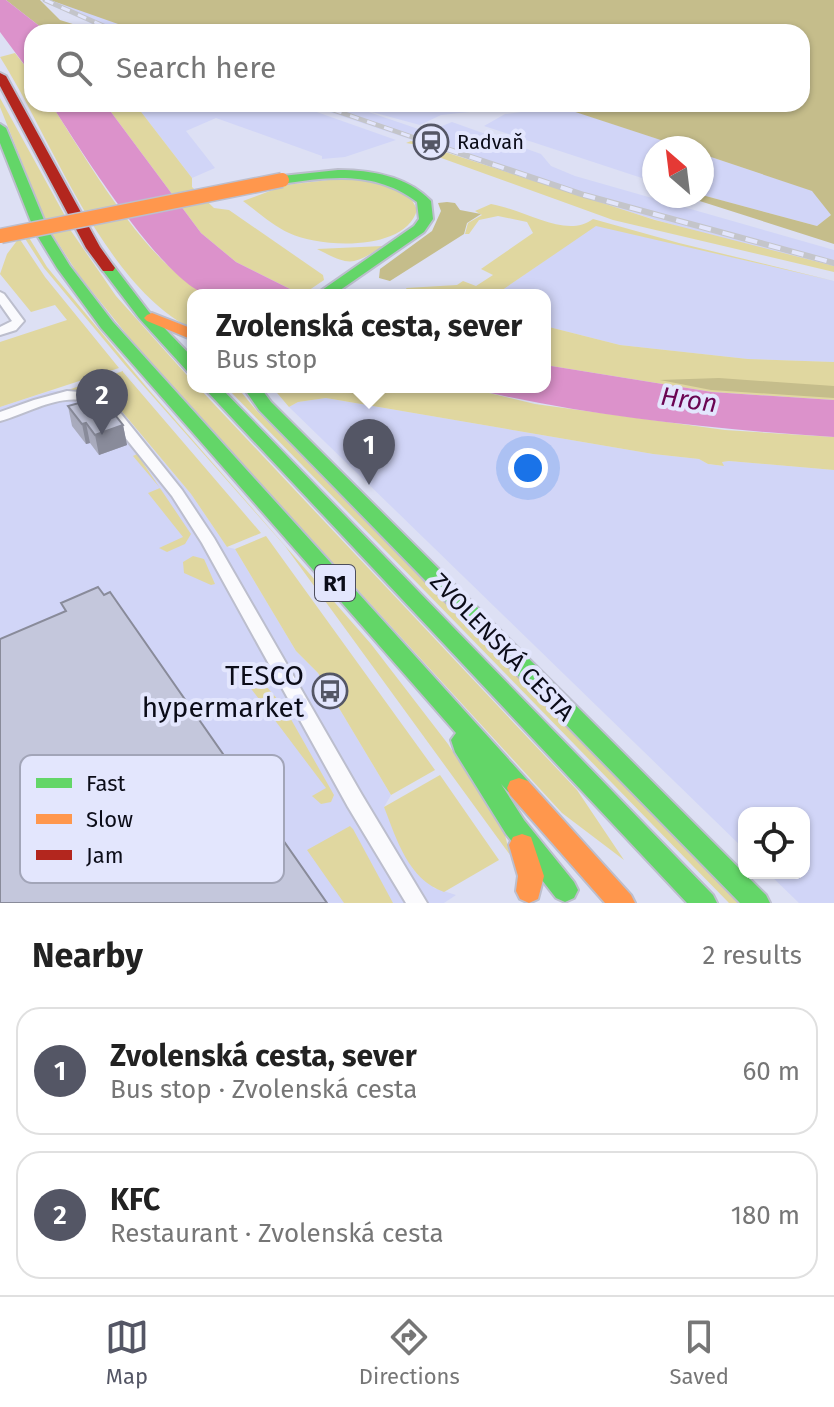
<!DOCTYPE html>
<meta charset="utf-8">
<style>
body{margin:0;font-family:"Fira Sans",sans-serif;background:#f2f2f2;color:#222}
.controls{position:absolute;right:24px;bottom:24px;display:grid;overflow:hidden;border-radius:16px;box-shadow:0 2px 6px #0004}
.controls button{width:72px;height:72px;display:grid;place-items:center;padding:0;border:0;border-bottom:2px solid #e0e0e0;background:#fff;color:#222;font:40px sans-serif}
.compass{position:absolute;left:642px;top:136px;width:72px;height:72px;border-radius:50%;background:#fff;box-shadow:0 2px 6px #0004;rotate:332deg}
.you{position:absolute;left:528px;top:468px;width:28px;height:28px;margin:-20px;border:6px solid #fff;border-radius:50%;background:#1a73e8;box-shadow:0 0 0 12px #1a73e833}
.badge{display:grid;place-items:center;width:52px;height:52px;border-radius:50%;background:#545665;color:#fff;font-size:26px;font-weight:700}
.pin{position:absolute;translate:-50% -66px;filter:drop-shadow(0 2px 4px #0008)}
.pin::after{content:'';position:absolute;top:42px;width:28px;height:24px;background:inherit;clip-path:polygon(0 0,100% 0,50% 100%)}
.popup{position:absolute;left:187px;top:289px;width:364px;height:104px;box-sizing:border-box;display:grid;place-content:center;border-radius:16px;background:#fff;filter:drop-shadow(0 2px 6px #0005);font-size:26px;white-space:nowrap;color:#767676}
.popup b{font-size:30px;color:#222}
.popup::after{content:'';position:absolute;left:50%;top:100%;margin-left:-16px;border:16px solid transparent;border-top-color:#fff}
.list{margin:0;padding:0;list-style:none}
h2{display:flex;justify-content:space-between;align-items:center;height:104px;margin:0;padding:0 32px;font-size:34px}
h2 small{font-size:26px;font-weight:400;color:#767676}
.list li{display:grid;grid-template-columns:52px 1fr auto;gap:24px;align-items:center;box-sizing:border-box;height:128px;margin:0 16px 16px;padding:0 16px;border:2px solid #e0e0e0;border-radius:24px}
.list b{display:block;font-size:30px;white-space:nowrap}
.list p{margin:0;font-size:26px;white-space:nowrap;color:#767676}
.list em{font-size:26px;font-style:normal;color:#767676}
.icon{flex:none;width:44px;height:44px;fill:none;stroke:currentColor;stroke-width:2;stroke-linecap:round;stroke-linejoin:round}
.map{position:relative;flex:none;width:834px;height:903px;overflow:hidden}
.search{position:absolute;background:#fff;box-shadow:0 2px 6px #0004;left:24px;right:24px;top:24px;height:88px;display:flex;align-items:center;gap:20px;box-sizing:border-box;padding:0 28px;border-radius:24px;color:#767676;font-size:30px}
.sheet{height:392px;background:#fff}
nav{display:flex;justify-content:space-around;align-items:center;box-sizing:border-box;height:112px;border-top:2px solid #e0e0e0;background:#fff;font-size:22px;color:#767676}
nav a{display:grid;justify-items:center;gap:4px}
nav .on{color:#545665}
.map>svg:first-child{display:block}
.built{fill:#d1d5f7}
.green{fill:#e0d7a0}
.forest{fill:#c5bd8b}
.water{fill:#dc92cb}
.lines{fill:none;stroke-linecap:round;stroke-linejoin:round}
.street-casing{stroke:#bcbecd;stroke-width:4}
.fast-casing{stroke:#bcbecd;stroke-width:4}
.slow-casing{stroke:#bcbecd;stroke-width:4}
.jam-casing{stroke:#bcbecd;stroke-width:4}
.street{fill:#fafafd;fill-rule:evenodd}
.fast{fill:#63d668;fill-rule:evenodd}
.slow{fill:#ff974d;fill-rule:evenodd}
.jam{fill:#b3261e;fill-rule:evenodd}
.rail-far1-casing{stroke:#c4c5ca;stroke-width:5}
.rail-casing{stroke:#c4c5ca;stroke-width:6}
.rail-far1{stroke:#e3e6fd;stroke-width:3;stroke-dasharray:9;stroke-linecap:butt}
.rail{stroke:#e3e6fd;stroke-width:4;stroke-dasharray:12;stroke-linecap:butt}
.slow-bridge-casing{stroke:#bcbecd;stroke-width:17;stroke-linecap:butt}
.slow-bridge{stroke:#ff974d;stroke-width:14}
.wall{fill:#a9abbd}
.shaded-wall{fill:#898b9a}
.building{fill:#c4c7dc;stroke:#898b9a;stroke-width:2}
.labels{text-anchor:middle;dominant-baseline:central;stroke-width:8;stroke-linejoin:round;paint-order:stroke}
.far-poi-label{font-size:20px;fill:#0b0c18;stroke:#e3e6fd;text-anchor:start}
.shield{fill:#e3e6fd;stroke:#4c4d5d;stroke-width:2}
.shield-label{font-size:22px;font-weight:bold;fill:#0b0c18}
.street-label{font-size:24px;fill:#0b0c18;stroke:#e3e6fd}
.water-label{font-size:26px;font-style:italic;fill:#6a0553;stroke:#e3e6fd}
.near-poi-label{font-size:28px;fill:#0b0c18;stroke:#e3e6fd;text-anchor:end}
.key{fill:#e3e6fd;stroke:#a2a5b8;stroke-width:2}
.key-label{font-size:22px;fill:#0b0c18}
</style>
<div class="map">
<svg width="834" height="903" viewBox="0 0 834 903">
<rect width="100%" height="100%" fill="#dde0f4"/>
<!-- built -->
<path class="built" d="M51 0 84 11 142 32H110L44 2Z
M135 104H294L396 140 345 157 322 159V156L216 118 186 131 215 168 192 178Z
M306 104H545L441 115 420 125 357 108 427 132 452 122 541 154 551 166 575 176 834 250V266L706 235 578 196Z
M561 107 685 148H654V182L484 126 505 114Z
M702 154 813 191 831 215 817 226 702 195Z
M596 225 834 281V362L748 359 620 345 545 326V295H495Z
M88 390 108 396 191 494 227 547 235 549 296 651 318 673 391 795 384 807 434 888 456 895 444 903H0V407L50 391Z
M326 398 653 454 699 459 708 464 723 466 722 462 729 461 834 470V903H799L768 873H804V813H744V849L289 407 298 402Z"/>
<!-- green -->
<path class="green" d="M15 53 32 75V104H51C89 163 145 263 208 295H193V329C105 288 51 137 0 57Z
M0 98 65 216 45 220 0 107Z
M105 104H135L192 178V187L214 208 229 210 323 275 324 280 302 295 236 262 201 233Z
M411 141 655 220 834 266V272L613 220 419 150 418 145 406 143Z
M354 177C378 180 408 184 417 210 405 252 320 248 289 233 272 225 258 212 243 201L286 185Z
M491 204C529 211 566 239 593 219L679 243 834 281 596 226 495 295 409 294 406 288 457 285 463 281 476 286 493 275 481 269 533 233 527 222 498 216 479 220 469 234H465L468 223 482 215 475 211Z
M69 228 116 296 193 382V387H198L577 790 624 860 562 813 148 361 78 274 51 232Z
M28 236 47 267 149 390 371 644 448 744 504 831 510 855 285 546 125 365 44 268 24 237Z
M19 238 45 277 119 368 0 407V342L67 320 55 305 31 312 0 274 7 254Z
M383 246C352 266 350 266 317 249Z
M545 326 620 345 748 359 834 362V400L712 392 545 365Z
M123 371V372L261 533 227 547 191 494 109 396 88 390H68Z
M226 387H237L256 410 740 903H729Z
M272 387H464L535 404 725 430 834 437V470L729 461 722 462 724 466 708 464 699 459 653 454 326 398 298 402 289 407Z
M137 454 191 534 185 544 167 552 159 548 183 537 148 493 160 488 133 456Z
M266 536 435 770 391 795 318 673 296 651 235 549Z
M193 556 204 559 215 584 211 585 184 573 183 562Z
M261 680 284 707 334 795 331 802 321 804 312 796 326 788 249 686Z
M440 775 499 860 444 892C408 879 397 840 384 807Z
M350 826 353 829 393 903H344L307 850Z"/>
<!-- forest -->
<path class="forest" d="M6 0H40L60 20 98 32H47Z
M50 0H834V244L684 196 702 195 817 226 831 215 812 191 702 154V148H685L551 104H802V32H164L135 30Z
M447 202 455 203 460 210 481 214 467 223 464 234 390 281 379 278 380 269 432 231 441 211 438 203Z
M719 378 834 386V398L711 390 660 380Z"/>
<!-- water -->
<path class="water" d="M0 0H6L47 32H32V75L0 32Z
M51 104H105L201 233 236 262 302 295C273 295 239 300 210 295 166 288 77 144 51 104Z
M545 365 712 392 834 400V437C710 429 586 416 464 387H545Z"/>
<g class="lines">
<!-- street casing -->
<g class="street-casing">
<path id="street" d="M0 292 4 294 24 321 16 330 0 335V327L12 321 0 304Z
M67 391 93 393 110 400 182 490 214 538 362 795 427 903H406L348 807 202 543 172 496 100 406C66 388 33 412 0 421V412L34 400Z"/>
</g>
<!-- fast casing -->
<g class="fast-casing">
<path id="fast" d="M0 124 6 128 49 232 70 266 113 322 528 781 531 788 528 795C514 800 510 794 501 784L524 820 574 882 578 890 574 898 565 902 556 898 506 834 455 752 451 740 456 733 101 328 57 268 35 232 0 143Z
M338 170C372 170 407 176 431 201L433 219 424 232 333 295H315L414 226 419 219 417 202C376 171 331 176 282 184L275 180 282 176Z
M108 264 113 265 149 312 193 358V373L187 371 139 318 101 268Z
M203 387H220L713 895 717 903H687Z
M243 387H260L271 402 766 895 770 903H740L259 410Z"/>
</g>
<!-- slow casing -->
<g class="slow-casing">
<path id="slow" d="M152 313 193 329V340L147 321 144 318 147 315Z
M519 778 528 781 631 895 635 903H605L510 795 507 788 510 781Z
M522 834 531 837 544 876 538 899 529 903 520 899 516 891 518 876 509 845 513 837Z"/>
</g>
<!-- jam casing -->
<g class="jam-casing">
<path id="jam" d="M0 73 6 76 100 247 115 268 113 271H103L86 248 0 86Z"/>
</g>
<!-- street -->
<use href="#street" class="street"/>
<!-- fast -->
<use href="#fast" class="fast"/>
<!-- slow -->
<use href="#slow" class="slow"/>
<!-- jam -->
<use href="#jam" class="jam"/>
<!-- rail-far1 casing -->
<g class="rail-far1-casing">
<path id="rail-far1" d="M45 0 117 32
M316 104 453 151"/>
</g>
<!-- rail casing -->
<g class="rail-casing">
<path id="rail" d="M447 149 584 195 834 263"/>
</g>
<!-- rail-far1 -->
<use href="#rail-far1" class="rail-far1"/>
<!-- rail -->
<use href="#rail" class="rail"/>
<!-- slow-bridge casing -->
<g class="slow-bridge-casing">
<path id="slow-bridge" d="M1 236 282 180"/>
</g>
<!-- slow-bridge -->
<use href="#slow-bridge" class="slow-bridge"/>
</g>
<!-- wall -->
<path class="wall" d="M68 406 123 425 127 445 99 455 90 443 86 444 72 426Z"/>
<!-- shaded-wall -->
<path class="shaded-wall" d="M86 423 90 443 86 444 82 424Z
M123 425 127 445 99 455 95 435Z"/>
<!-- building -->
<path class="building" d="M101 397 123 425 95 435 86 423 82 424 68 406Z
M98 587 104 595 110 592 327 903H0V639L66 611 61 603Z"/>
<!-- icons -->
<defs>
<g id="station-ring" transform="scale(1.8)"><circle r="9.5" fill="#e3e6fd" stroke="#545665" stroke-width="1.5"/><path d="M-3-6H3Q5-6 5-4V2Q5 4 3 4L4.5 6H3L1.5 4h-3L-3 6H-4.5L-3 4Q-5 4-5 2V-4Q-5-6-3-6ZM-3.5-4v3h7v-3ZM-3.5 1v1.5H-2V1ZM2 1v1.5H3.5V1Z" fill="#545665"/></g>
<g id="bus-ring" transform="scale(1.8)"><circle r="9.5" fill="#e3e6fd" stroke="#545665" stroke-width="1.5"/><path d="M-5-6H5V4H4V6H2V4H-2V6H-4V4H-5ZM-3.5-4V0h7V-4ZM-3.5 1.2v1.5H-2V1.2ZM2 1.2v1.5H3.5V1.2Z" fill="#545665"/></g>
</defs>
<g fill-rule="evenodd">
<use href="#station-ring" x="431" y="142"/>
<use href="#bus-ring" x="330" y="691"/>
</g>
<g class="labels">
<!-- far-poi labels -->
<g class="far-poi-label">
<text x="457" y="142">Radvaň</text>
</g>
<!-- shield labels -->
<rect class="shield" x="315" y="565" width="40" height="36" rx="6"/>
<g class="shield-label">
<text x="335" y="583">R1</text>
</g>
<!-- street labels -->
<g class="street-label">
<text transform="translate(502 647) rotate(46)">ZVOLENSKÁ CESTA</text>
</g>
<!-- water labels -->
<g class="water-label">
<text transform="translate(689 400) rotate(8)">Hron</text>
</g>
<!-- near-poi labels -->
<g class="near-poi-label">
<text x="304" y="675">TESCO<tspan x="304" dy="32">hypermarket</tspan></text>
</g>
</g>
<!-- legend -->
<rect x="20" y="755" width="264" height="128" rx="12" class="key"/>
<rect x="36" y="778" width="36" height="10" fill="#63d668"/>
<rect x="36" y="814" width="36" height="10" fill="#ff974d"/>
<rect x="36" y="850" width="36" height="10" fill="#b3261e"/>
<g class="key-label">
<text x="86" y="791">Fast</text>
<text x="86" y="827">Slow</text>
<text x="86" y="863">Jam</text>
</g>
</svg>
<div class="controls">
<button><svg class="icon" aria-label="locate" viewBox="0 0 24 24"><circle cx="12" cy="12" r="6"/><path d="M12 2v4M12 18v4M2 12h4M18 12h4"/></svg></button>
</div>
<svg class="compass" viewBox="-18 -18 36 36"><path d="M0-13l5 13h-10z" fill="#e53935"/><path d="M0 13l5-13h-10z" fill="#767676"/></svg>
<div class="you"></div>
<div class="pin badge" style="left:369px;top:485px">1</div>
<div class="popup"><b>Zvolenská cesta, sever</b>Bus stop</div>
<div class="pin badge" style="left:102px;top:435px">2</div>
<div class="search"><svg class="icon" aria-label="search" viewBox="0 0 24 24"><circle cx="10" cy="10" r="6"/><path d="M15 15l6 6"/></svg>Search here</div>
</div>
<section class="sheet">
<h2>Nearby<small>2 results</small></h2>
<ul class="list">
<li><span class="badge">1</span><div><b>Zvolenská cesta, sever</b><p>Bus stop · Zvolenská cesta</p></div><em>60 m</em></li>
<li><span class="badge">2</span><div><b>KFC</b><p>Restaurant · Zvolenská cesta</p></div><em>180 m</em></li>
</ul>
</section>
<nav>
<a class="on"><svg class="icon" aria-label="map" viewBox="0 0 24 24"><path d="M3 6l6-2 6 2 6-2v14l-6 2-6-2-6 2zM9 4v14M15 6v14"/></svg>Map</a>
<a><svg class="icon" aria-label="directions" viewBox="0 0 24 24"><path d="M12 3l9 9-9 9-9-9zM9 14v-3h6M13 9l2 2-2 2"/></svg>Directions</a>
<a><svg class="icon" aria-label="saved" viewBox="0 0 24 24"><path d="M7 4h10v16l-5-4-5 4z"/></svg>Saved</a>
</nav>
